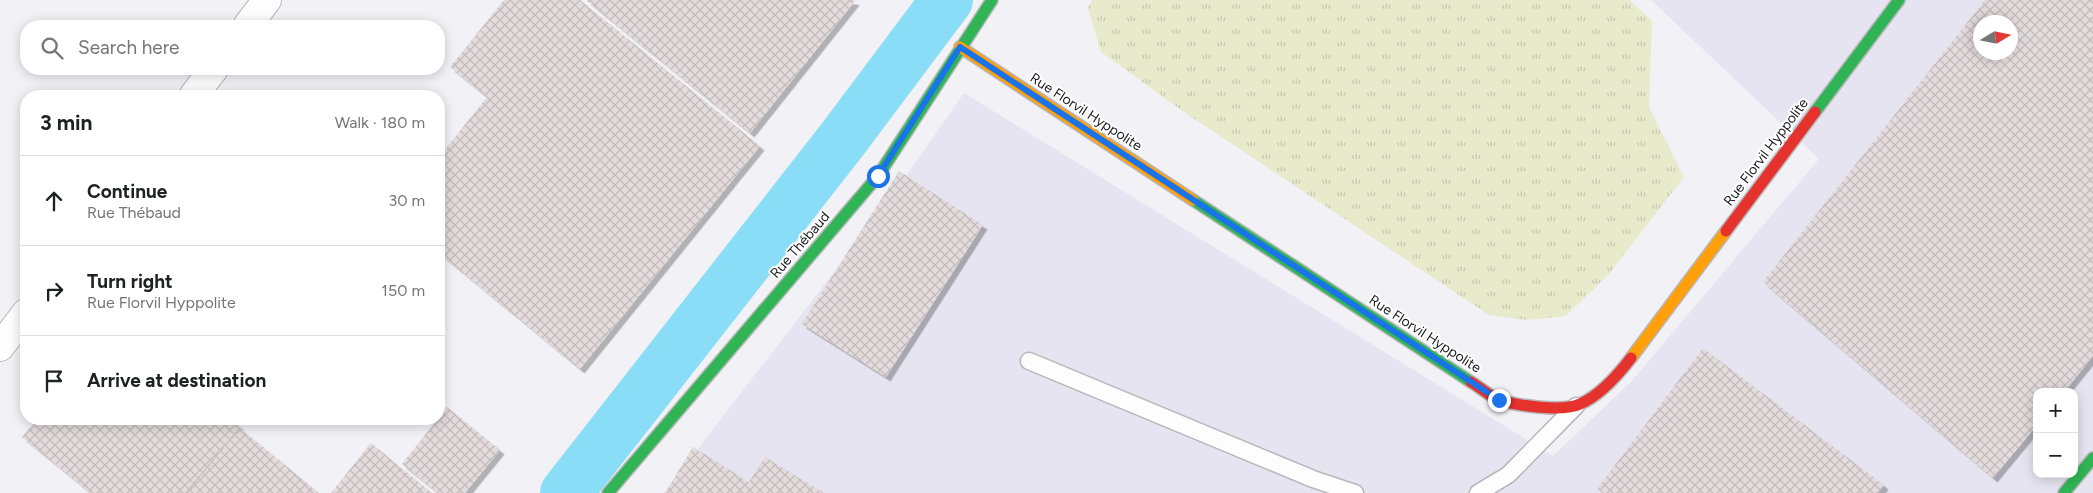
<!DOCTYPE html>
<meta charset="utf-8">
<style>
body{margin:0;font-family:Figtree,sans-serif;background:#f2f2f2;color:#202124}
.controls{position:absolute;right:15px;bottom:15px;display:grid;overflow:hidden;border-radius:10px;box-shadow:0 2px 12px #0003}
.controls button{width:45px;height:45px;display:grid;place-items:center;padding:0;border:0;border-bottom:1px solid #e0e0e0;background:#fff;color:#202124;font:25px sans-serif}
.compass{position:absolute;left:1973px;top:15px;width:45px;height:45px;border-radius:50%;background:#fff;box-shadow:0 2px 12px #0003;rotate:80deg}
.stop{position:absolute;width:15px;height:15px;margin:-11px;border:4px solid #1a73e8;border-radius:50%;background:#fff}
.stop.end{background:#1a73e8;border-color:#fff;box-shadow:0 1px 5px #0008}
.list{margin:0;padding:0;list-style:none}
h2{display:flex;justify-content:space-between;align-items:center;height:65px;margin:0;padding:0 20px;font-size:21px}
h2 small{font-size:16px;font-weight:400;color:#757577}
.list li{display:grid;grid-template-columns:32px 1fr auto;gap:15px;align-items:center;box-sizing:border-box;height:90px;padding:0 20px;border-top:1px solid #e0e0e0}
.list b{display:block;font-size:19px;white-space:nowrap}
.list p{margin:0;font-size:16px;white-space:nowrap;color:#757577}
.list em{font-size:16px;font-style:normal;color:#757577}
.icon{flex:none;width:28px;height:28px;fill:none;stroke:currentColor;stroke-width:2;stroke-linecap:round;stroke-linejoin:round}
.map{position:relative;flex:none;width:2093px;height:493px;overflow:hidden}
.search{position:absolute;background:#fff;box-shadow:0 2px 12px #0003;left:20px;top:20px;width:425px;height:55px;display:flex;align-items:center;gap:12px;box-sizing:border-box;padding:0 18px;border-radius:20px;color:#757577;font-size:19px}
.panel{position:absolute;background:#fff;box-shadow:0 2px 12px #0003;left:20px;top:90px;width:425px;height:335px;border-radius:20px}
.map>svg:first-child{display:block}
.built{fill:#e5e4f0;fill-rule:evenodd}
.grass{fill:url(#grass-tufts)}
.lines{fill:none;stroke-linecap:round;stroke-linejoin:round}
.river{stroke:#8addf6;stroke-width:52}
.building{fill:url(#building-cross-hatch);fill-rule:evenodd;filter:url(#shadow)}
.lane-casing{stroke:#b7b7ba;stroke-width:19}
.street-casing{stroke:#b7b7ba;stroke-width:30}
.fast-casing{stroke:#b7b7ba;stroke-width:14}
.slow-casing{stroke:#b7b7ba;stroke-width:14}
.jam-casing{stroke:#b7b7ba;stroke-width:14}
.lane{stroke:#fdfdfe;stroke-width:16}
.street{stroke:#fdfdfe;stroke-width:28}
.fast{stroke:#30b455;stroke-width:11}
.slow{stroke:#ff9f0a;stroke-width:11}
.jam{stroke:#e5322d;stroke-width:11}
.route{stroke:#1a73e8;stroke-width:6}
.labels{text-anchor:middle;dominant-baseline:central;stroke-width:4;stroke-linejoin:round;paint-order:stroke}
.street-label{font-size:14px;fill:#1b1b1e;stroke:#fff}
</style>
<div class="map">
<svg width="2093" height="493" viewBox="0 0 2093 493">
<defs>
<pattern id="grass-tufts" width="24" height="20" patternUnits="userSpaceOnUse" patternTransform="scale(1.25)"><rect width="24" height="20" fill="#e8eacc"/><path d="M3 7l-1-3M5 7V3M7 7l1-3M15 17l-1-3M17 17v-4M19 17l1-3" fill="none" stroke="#c6c8af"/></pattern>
<pattern id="building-cross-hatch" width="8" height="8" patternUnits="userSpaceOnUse" patternTransform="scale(1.25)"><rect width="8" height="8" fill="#e3dbdc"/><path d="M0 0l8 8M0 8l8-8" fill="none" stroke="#c2bbbc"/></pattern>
<filter id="shadow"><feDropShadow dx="4.5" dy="4.5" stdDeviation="0" flood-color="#0004"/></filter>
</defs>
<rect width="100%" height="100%" fill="#f1f1f6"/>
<!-- built -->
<path class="built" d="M1651 0H2093V493H664L888 202 964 93 1553 456 1631 382 1819 159ZM1980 22H2010V52H1980ZM2037 392H2074V474H2037Z"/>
<!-- grass -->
<path class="grass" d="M1092 0H1629L1652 21 1649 107 1684 177 1609 274 1566 316 1527 320 1489 315 1187 114 1101 52 1088 8Z"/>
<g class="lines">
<!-- river -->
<path class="river" d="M566 493 842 140 947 0"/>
</g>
<!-- building -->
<path class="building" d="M504 0H580L760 146 580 369 439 253V157L487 97 450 67Z
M586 0H853L855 1 750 133Z
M1985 0H2093V356L2064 392H2037V425L1993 478 1763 282ZM1980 22H2010V52H1980Z
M899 171 983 225 886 377 802 324Z
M1703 348 1884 485 1878 493H1603L1597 489Z
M447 407 500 450 465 493H438L402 464Z
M37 419H231L240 426 185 493H91L22 437Z
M240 428 319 493H187Z
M371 443 432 493H331Z
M693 447 749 482 765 457 824 493H665Z"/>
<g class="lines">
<!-- lane casing -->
<g class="lane-casing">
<path id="lane" d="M1029 361 1313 479 1355 493
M1478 493 1508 475 1576 406"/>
</g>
<!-- street casing -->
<g class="street-casing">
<path id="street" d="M247 26 267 0
M193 96 214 69
M0 347 26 313"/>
</g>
<!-- fast casing -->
<g class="fast-casing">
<path id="fast" d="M1815 112 1899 0
M1193 200 1471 382
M608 493 878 176 992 0
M2064 493 2093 458"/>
</g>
<!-- slow casing -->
<g class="slow-casing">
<path id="slow" d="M960 47 1193 200
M1631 358 1726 231"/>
</g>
<!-- jam casing -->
<g class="jam-casing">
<path id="jam" d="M1726 231 1815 112
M1471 382C1480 387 1490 397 1500 400 1518 406 1563 412 1580 404 1601 395 1618 375 1631 358"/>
</g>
<!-- lane -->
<use href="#lane" class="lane"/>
<!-- street -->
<use href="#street" class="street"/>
<!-- fast -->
<use href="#fast" class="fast"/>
<!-- slow -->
<use href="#slow" class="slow"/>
<!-- jam -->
<use href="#jam" class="jam"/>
</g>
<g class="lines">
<!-- route -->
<path class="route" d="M878 176 960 47 1499 400"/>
</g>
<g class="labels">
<!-- street labels -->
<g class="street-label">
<text transform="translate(1086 112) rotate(33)">Rue Florvil Hyppolite</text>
<text transform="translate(1766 152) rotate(-53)">Rue Florvil Hyppolite</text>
<text transform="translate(800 245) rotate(-49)">Rue Thébaud</text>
<text transform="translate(1425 334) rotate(33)">Rue Florvil Hyppolite</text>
</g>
</g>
</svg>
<div class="controls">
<button>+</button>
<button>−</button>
</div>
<svg class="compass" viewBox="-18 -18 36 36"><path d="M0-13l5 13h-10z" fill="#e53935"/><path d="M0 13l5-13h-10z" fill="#757577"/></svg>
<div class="stop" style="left:878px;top:176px"></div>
<div class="stop end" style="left:1499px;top:400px"></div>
<div class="search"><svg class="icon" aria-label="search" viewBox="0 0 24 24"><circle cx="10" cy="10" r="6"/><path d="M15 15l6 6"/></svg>Search here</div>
<section class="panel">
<h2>3 min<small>Walk · 180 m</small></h2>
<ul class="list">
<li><svg class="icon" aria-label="ahead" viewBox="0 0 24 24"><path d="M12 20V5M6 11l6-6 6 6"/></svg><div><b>Continue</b><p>Rue Thébaud</p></div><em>30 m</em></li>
<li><svg class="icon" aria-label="right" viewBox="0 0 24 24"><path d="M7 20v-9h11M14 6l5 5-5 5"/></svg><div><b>Turn right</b><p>Rue Florvil Hyppolite</p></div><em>150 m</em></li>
<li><svg class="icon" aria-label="arrive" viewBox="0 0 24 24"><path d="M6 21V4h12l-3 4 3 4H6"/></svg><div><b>Arrive at destination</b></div></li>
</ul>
</section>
</div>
